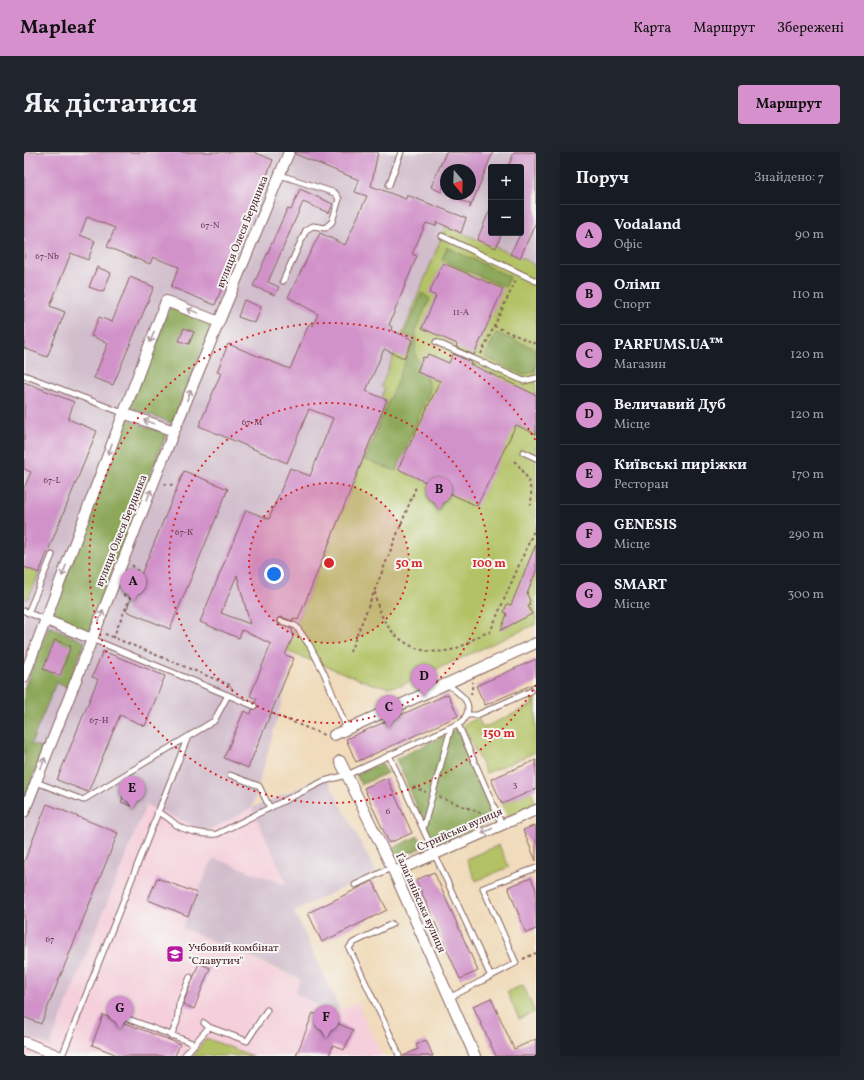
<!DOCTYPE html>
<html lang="uk">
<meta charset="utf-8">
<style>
body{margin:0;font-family:Vollkorn,serif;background:#20242c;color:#f1f3f6}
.controls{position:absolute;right:12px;top:12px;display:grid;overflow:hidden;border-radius:4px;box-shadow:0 4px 16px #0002}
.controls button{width:36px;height:36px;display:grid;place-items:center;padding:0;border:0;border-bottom:1px solid #363941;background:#171b24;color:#f1f3f6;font:20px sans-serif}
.compass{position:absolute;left:416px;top:12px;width:36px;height:36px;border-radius:50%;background:#171b24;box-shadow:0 4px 16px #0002;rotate:161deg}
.you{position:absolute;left:250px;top:422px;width:14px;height:14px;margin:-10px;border:3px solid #fff;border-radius:50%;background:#1a73e8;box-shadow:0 0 0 6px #1a73e833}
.badge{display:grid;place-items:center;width:26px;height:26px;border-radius:50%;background:#d690ce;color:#111;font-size:13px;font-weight:700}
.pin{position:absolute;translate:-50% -33px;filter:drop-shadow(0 1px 2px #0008)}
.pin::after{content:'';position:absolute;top:21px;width:14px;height:12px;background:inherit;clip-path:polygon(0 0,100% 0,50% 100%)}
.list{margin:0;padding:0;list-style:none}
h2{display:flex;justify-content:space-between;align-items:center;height:52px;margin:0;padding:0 16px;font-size:17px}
h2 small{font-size:13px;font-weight:400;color:#9ea1a6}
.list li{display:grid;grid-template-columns:26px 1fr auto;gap:12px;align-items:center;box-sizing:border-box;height:60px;padding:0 16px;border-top:1px solid #363941}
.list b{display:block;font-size:15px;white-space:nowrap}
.list p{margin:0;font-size:13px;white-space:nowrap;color:#9ea1a6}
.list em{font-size:13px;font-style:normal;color:#9ea1a6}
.map{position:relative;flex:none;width:512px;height:904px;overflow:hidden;border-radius:4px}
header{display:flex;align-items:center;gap:24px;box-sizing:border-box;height:56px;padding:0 20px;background:#d690ce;color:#111}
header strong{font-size:19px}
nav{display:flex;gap:22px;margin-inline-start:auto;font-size:14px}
.intro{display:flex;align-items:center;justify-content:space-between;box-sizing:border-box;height:96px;padding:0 24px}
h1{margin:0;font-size:28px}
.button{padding:10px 18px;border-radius:4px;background:#d690ce;color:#111;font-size:14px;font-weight:700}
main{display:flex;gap:24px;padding:0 24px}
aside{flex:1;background:#171b24;border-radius:4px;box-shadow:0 4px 16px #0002}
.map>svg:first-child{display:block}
.built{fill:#f5cfdb}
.industrial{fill:#d1bdcc;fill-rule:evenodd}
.green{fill:#b2c265;stroke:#7e7048}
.forest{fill:#8da85a;stroke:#6c6442}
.building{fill:#d192c9;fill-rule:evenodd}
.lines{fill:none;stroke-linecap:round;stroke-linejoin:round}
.service-casing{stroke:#84615e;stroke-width:7}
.minor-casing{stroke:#84615e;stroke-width:12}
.path{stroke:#84615e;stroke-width:2;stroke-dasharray:3 3;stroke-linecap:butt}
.service{stroke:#fff;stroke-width:5}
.minor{stroke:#fff;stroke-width:10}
.oneway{stroke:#ae9aa0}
.ring{fill:none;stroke:#d62828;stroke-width:2;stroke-dasharray:2 4}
.labels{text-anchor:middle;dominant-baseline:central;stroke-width:4;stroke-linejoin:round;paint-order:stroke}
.number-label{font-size:9px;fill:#6c3c52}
.street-label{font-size:11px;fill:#4a1f2b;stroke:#f6f6f2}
.poi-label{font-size:11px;fill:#4a1f2b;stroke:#f6f6f2;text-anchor:start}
.centre{fill:#d62828;stroke:#f6f6f2;stroke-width:2}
.ring-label{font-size:12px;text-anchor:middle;font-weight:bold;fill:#d62828;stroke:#f6f6f2;stroke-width:4;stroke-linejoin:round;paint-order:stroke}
</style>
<header>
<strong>Mapleaf</strong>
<nav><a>Карта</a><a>Маршрут</a><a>Збережені</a></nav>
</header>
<div class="intro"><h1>Як дістатися</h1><a class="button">Маршрут</a></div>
<main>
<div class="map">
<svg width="512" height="904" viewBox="0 0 512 904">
<rect width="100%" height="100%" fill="#f6f6f2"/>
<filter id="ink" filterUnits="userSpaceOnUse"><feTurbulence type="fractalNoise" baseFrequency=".025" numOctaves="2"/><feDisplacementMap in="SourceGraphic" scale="8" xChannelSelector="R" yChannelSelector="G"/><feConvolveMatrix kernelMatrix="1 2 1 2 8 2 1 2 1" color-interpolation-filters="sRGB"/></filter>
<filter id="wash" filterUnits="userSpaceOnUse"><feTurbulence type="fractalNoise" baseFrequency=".012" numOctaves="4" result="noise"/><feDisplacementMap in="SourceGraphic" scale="16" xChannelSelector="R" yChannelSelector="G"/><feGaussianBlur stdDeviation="0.9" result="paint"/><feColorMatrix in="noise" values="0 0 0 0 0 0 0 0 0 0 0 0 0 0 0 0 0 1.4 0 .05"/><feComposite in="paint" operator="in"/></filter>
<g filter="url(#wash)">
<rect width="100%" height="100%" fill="#f0dcbc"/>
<!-- built -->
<path class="built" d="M0 216 224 616 228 656 263 733 158 776 276 828 302 857 316 858 333 850 358 904H0Z"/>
<!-- industrial -->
<path class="industrial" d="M0 0H512V115L379 183 357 235 361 237 357 246 363 248 262 499 270 506 228 656 302 624 352 720 270 759 316 858 302 857 271 841 276 827 158 776 189 706 263 733 228 656 183 679 122 653 26 894 0 884ZM467 15H497V81H467ZM422 18H446V42H422Z"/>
<!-- green -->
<path class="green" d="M422 74 504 109 512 115V472L378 533 364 535 348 532 262 499 363 248 357 246 361 237 357 235Z
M0 415 15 421 4 447 0 446Z
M512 540V600L462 621 439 573 454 566 459 576 508 553V542Z
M507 639 512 652 484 665 478 652Z
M475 693 485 715 452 729 442 707Z
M499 833 511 860 495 867 483 840Z
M182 886 229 904H169Z"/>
<!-- forest -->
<path class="forest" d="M423 95 486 125 481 135 418 108Z
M398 141 406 147 392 176 391 203 400 217 406 238 372 319 341 308 390 188 380 183Z
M146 155 188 173 148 271 106 255Z
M472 181 512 197V218L500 223 461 205Z
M102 267 142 282 65 480 27 466Z
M25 474 61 490 43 535 32 531 7 592 20 596 0 647V537Z
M433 577 472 667 410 693 372 607Z
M358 611 363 621 337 633 332 622Z
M394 684 399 695 373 707 369 696Z"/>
<g id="blocks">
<!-- building -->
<path class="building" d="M0 0H230L249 8 191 153 147 135 155 115 129 105 126 112 83 95 91 76 63 65 56 83 71 89 64 108 47 101 26 154 41 160 23 205 0 196Z
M271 0H354L347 34 382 47 383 43 442 66 437 81 413 70 412 74 402 71 388 102 393 104 365 173 368 175 367 178 389 188 380 206 360 197 342 239 363 248 274 468 269 466V469L257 465 253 467 255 473 268 477 269 485 261 503 270 506 224 616 200 606 220 559 227 562 228 558 234 555 231 550 233 547 226 544 247 492 218 478 215 486 176 470 222 358 245 367 266 316 286 324 309 266 285 257 263 311 175 274 197 221 193 220 204 192 266 217 285 172 289 174 294 162 264 145 296 81 321 93 343 44 331 40 335 28 271 2ZM213 423 226 472 197 461Z
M422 0H469L446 56V52L423 42H446V18H422V28L417 40 407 35Z
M490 0H512V70L496 106 486 102 497 81V15H484Z
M276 37 309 52 305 61 279 50 244 130 255 135 251 143 229 134 263 57 267 58Z
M467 55V81H478L472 96 453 88Z
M419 111 479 137 450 203 432 195 433 192 398 176 412 144 405 141Z
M73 115 87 121 79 140 65 135Z
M106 125 130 135 89 233 70 226 84 191 67 184 75 165 88 170Z
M220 148 237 155 231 171 214 165Z
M160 176 170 180 165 192 155 189Z
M404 202 425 211 429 202 447 210 446 212 512 243V282L492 273 453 354 374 317 416 229 393 220 399 205 402 206Z
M0 230 50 250 44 267 73 279 15 421 0 415V336L7 320 0 317Z
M160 319 204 337 146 477 102 459Z
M512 392V419L503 442 506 449 505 450 506 453 504 454 508 462 477 478 483 462 480 460 483 452 487 453Z
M31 488 47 494 36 524 19 517Z
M79 499 141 524 121 574 96 563 64 640 33 628 74 527 68 525Z
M512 507V531L461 553 452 534Z
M424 542 434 564 332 610 322 587Z
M512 608V637L478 652 467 627Z
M363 626 388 681 365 691 340 636Z
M102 638 112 642 107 654 97 650Z
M23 652 94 681 17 872 0 865V710Z
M512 673V709L499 678Z
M410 720 454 819 436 827 392 728Z
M133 726 173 741 164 764 124 748Z
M507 726 512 738V777L502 781 484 735Z
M349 729 363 758 298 790 284 761Z
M175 811 186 816 170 857 159 852Z
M467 846 490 897 512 887V904H472L449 854Z
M289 861 329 878 320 898 309 893 305 904H272Z
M79 863 156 892 151 904H96L68 893Z
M402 888 409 904H379L394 897 392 893Z"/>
</g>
</g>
<g filter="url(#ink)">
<use href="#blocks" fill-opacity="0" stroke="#84615e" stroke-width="1"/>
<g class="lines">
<!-- service casing -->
<g class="service-casing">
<path id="service" d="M256 23 311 41 315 47 308 70 301 76 289 74 282 78 259 129
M365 33 377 0
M418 84 512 129
M412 190 500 229 512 226
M0 223 99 261
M499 300 512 306
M0 459 22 468
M4 461 28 403
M257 469 272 474 286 494 300 521 323 577
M68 487 230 554
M444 563H453L507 539
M434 572 478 673
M365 603 467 825
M206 623 235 634 246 656
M12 630 59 648 190 569 204 543
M133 660C141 663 143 665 149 670 157 679 182 683 193 682L300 629 323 623 438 570C453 551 437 543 423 532
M399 677 427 576
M331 733 367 716
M368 772 329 791 325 796 372 895 375 904
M425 846 492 811 459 736 512 716
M88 861 171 892
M180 871 185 875 223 889 243 858
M147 884 153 870 155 852 166 825
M38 904 163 587
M160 904 185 875"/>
</g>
<!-- minor casing -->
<g class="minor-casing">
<path id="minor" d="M99 261 150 279
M22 468 68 487
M0 525 142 149 195 170
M310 583 512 491
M316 609 370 720 451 904
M0 660 150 279 265 0
M370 720 512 658
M0 890 35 904"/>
</g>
<!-- path -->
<path class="path" d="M470 174 512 192
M457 202 492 128
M490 309C503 321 509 335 507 353
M140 332 149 333
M108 413 115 421
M351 440C355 479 390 509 430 497 444 493 452 483 466 480L512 374
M81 482 208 534 207 536
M89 486 106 446 97 442
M326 500 392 335
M447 543 449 530
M247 561 300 583
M389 635 402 640
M415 645 465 664
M499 807 512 801"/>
<!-- service -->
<use href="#service" class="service"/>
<!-- minor -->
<use href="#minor" class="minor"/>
</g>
<!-- one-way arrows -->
<defs><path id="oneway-shaft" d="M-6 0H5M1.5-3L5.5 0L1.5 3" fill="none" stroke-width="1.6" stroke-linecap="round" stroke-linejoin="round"/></defs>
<g class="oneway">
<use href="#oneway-shaft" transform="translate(169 159) rotate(-158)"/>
<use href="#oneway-shaft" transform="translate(128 185) rotate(111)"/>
<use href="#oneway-shaft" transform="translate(165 243) rotate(-68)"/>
<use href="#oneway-shaft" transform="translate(125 270) rotate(-160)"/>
<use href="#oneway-shaft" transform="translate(86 297) rotate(110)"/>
<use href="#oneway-shaft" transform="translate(125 343) rotate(-68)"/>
<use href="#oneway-shaft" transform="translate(40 419) rotate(110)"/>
<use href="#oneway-shaft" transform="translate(77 464) rotate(-68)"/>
<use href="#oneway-shaft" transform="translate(19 611) rotate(-69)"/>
<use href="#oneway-shaft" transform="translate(463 679) rotate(156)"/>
</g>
</g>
<!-- distance rings -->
<circle cx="305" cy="411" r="80" fill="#d62828" fill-opacity=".12"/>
<g class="ring">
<circle cx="305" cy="411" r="80"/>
<circle cx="305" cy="411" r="160"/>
<path d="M512 533A240 240 0 1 1 512 289"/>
</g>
<!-- icons -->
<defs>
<g id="university-square" transform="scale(0.9)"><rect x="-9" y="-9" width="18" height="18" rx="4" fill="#b5179e" stroke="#f6f6f2"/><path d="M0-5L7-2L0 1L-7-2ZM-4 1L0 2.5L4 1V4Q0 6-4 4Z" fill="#fff"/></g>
</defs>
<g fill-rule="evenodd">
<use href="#university-square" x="151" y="802"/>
</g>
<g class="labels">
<!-- number labels -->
<g class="number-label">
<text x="186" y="73">67-N</text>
<text x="23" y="104">67-Nb</text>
<text x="437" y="160">11-А</text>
<text x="228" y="270">67-М</text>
<text x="28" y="328">67-L</text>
<text x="160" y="380">67-К</text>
<text x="75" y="568">67-Н</text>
<text x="491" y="632">3</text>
<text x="364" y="659">6</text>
<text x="26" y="787">67</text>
</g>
<!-- street labels -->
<g class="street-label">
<text transform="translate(219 80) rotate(-68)">вулиця Олеся Бердника</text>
<text transform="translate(98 379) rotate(-68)">вулиця Олеся Бердника</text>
<text transform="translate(436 678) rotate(-24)">Стрийська вулиця</text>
<text transform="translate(396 751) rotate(66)">Ґалаґанівська вулиця</text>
</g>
<!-- poi labels -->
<g class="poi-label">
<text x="164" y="796">Учбовий комбінат<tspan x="164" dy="13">"Славутич"</tspan></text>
</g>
</g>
<circle cx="305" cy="411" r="6" class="centre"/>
<g class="ring-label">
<text x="385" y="415">50 m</text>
<text x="465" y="415">100 m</text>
<text x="475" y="585">150 m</text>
</g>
</svg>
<div class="controls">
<button>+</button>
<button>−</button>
</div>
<svg class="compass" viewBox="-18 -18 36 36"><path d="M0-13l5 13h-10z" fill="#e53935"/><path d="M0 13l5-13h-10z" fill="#9ea1a6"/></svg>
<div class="you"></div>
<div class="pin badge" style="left:109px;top:450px">A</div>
<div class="pin badge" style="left:415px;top:358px">B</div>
<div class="pin badge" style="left:365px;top:576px">C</div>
<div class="pin badge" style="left:400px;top:545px">D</div>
<div class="pin badge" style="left:108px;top:657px">E</div>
<div class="pin badge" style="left:302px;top:886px">F</div>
<div class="pin badge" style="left:96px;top:877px">G</div>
</div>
<aside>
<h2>Поруч<small>Знайдено: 7</small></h2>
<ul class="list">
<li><span class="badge">A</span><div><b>Vodaland</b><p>Офіс</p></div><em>90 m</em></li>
<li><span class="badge">B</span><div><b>Олімп</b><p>Спорт</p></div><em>110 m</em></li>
<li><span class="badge">C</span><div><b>PARFUMS.UA™</b><p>Магазин</p></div><em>120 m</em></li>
<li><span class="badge">D</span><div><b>Величавий Дуб</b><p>Місце</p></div><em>120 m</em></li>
<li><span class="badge">E</span><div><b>Київські пиріжки</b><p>Ресторан</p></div><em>170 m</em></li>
<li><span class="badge">F</span><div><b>GENESIS</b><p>Місце</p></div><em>290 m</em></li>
<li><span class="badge">G</span><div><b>SMART</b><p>Місце</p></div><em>300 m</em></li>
</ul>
</aside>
</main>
